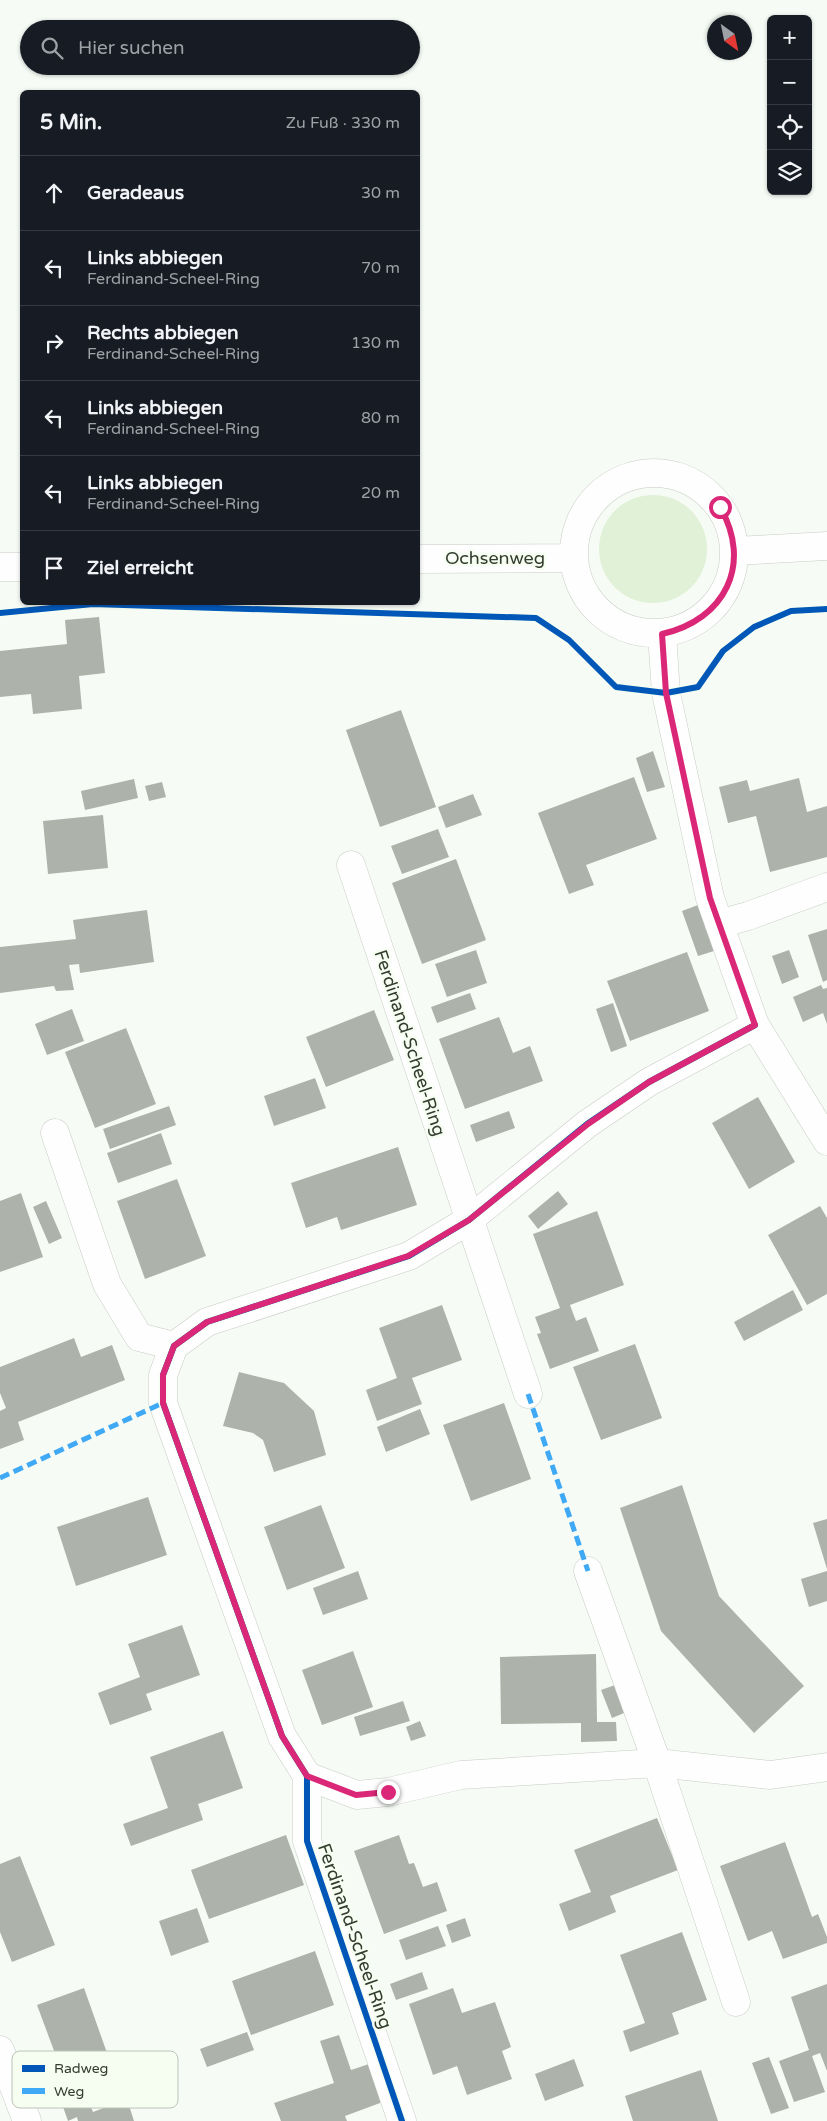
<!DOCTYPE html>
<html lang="de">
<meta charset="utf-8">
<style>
body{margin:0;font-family:"Varela Round",sans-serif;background:#20242c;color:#f1f3f6}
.controls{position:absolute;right:15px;top:15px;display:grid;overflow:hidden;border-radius:8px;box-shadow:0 1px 4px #0004}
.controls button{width:45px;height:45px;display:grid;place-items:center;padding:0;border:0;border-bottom:1px solid #363941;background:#171b24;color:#f1f3f6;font:25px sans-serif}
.compass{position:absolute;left:707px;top:15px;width:45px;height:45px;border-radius:50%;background:#171b24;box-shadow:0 1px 4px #0004;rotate:147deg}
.stop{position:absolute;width:15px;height:15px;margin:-11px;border:4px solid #db2777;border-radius:50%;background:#fff}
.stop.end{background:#db2777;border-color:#fff;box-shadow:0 1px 5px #0008}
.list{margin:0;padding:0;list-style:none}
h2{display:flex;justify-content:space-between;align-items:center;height:65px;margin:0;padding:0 20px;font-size:21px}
h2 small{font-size:16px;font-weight:400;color:#9ea1a6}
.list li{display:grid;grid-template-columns:32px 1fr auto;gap:15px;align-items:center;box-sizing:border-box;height:75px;padding:0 20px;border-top:1px solid #363941}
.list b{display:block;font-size:19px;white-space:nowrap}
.list p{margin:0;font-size:16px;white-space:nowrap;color:#9ea1a6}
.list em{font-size:16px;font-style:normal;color:#9ea1a6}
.icon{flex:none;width:28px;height:28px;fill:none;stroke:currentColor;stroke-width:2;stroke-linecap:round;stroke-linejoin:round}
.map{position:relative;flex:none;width:827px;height:2121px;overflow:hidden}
.search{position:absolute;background:#171b24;box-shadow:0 1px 4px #0004;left:20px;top:20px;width:400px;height:55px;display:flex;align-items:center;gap:12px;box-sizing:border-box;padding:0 18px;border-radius:28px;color:#9ea1a6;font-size:19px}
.panel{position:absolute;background:#171b24;box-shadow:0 1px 4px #0004;left:20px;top:90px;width:400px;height:515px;border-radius:8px}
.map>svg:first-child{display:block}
.green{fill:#e0f1d7}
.building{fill:#adb3ab}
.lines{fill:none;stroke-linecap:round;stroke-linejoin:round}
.street-casing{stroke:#c7cdc5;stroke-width:29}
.secondary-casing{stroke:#c7cdc5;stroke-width:29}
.street{stroke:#fefefe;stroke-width:28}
.secondary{stroke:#fefefe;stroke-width:28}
.quiet{stroke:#3fa9f5;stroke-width:5;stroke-dasharray:10 5;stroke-linecap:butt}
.cycleway-casing{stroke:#f6fef2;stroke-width:9}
.cycleway{stroke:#0057b8;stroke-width:6}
.route{stroke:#db2777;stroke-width:6}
.labels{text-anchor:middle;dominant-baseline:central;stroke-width:5;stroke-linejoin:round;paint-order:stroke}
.street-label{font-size:18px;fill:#343c30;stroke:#f6fef2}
.key{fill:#f6fef2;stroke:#bcc4b8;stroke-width:1}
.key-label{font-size:14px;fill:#343c30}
</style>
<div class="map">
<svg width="827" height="2121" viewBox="0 0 827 2121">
<rect width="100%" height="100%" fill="#f7fbf5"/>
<!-- green -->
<path class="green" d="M599 549a54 54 0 1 1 108 0a54 54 0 1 1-108 0Z"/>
<!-- building -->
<path class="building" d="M99 617 105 673 79 676 82 709 33 714 31 694 0 697V651L67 644 65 620Z
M401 710 436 807 380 827 346 730Z
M653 751 665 787 647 792 636 758Z
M634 777 657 839 586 865 594 885 569 894 538 813Z
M799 778 807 812 827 806V857L770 872 756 816 728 823 719 787 747 780 750 791Z
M134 779 138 798 85 810 81 791Z
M162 782 166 797 149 801 145 786Z
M473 794 482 815 446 828 438 807Z
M103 815 108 868 48 874 43 821Z
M438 829 449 857 402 874 391 846Z
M456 859 486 940 422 964 392 883Z
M698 905 714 951 698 956 682 911Z
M147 910 154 962 80 973 79 964 69 965 74 990 56 991 54 986 0 993V947L76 939 73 920Z
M827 929V980L823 982 808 935Z
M476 950 487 983 447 997 435 964Z
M789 950 799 977 782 984 772 956Z
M687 952 709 1011 630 1041 607 981Z
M821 985 823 989 827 988V1024L823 1013 803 1022 793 997Z
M470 993 476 1009 437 1023 431 1007Z
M613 1003 627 1046 611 1052 596 1009Z
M72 1009 84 1041 47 1055 35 1024Z
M374 1010 394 1060 326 1087 306 1037Z
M499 1017 513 1053 530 1046 543 1081 465 1109 439 1039Z
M126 1028 156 1104 95 1128 65 1052Z
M315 1078 326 1108 274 1126 264 1096Z
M758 1097 795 1162 749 1189 712 1123Z
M169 1106 176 1125 110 1149 103 1129Z
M509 1111 515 1128 476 1142 470 1125Z
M161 1133 172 1164 118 1183 107 1153Z
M398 1147 417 1205 341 1230 337 1217 306 1228 291 1183Z
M177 1179 206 1256 145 1279 117 1201Z
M558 1191 568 1204 538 1229 528 1216Z
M21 1193 43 1257 0 1272V1201Z
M46 1201 62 1238 49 1244 33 1207Z
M820 1206 827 1218V1294L807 1305 768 1235Z
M597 1211 624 1285 570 1305 576 1321 586 1317 599 1351 550 1369 537 1334 541 1333 535 1317 560 1308 533 1234Z
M793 1290 803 1310 744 1341 734 1322Z
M442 1305 462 1360 412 1378 422 1404 377 1421 366 1390 397 1378 379 1328Z
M74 1338 81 1357 112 1345 125 1380 18 1422 24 1440 0 1449V1411L6 1408 0 1393V1367Z
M635 1344 662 1418 601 1440 573 1367Z
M239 1372 284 1383 314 1411 326 1455 274 1472 263 1440 253 1433 223 1426Z
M504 1403 531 1479 471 1501 443 1425Z
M420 1409 430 1434 386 1452 377 1427Z
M682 1485 719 1596 804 1686 754 1733 661 1631 620 1508Z
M148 1497 167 1555 76 1586 57 1527Z
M321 1505 345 1568 287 1590 264 1527Z
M827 1519V1569L813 1523Z
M358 1571 368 1599 323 1615 313 1588Z
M827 1571V1601L809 1607 801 1579Z
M182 1625 200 1675 146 1694 152 1710 110 1725 98 1693 140 1677 128 1644Z
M353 1651 373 1707 322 1725 302 1670Z
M596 1654 597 1722H616L617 1741 581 1742V1723L501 1724 500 1657Z
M618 1684 629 1711 612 1718 601 1690Z
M403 1701 410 1721 360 1736 354 1717Z
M420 1721 426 1736 411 1741 406 1727Z
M223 1731 243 1788 198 1804 203 1820 131 1846 123 1824 168 1808 150 1757Z
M657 1818 678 1870 610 1896 616 1912 569 1931 559 1904 591 1892 574 1850Z
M286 1835 304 1885 209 1919 191 1870Z
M399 1835 409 1864 414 1863 423 1887 437 1882 447 1911 384 1934 354 1851Z
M785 1842 812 1917 818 1914 827 1937V1943L783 1959 772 1931 748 1941 720 1866Z
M20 1856 55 1945 12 1962 0 1932V1864Z
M197 1908 209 1942 171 1956 159 1921Z
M465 1918 471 1936 452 1943 446 1925Z
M438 1926 446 1946 406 1960 399 1940Z
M682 1932 707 2000 672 2013 679 2034 630 2052 623 2031 645 2023 620 1955Z
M315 1951 334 2005 251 2035 232 1981Z
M422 1972 428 1989 396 2000 390 1984Z
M827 1984V2071L820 2053 812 2056 825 2092 794 2102 779 2061 809 2050 791 1997Z
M84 1988 112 2067 130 2060 137 2076 86 2095 93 2112 127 2099 134 2121H78L77 2117 68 2121 56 2087 66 2083 37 2005Z
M453 1988 462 2013 495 2002 511 2047 502 2051 512 2079 467 2095 457 2066 433 2075 409 2004Z
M247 2032 254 2050 207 2067 200 2049Z
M339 2035 351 2070 372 2063 382 2092 380 2103 345 2116 347 2121H281L274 2103 334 2083 320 2041Z
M769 2057 789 2108 771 2114 752 2063Z
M574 2059 584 2086 545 2101 535 2074Z
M701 2070 718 2121H633L625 2096Z"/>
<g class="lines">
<!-- street casing -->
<g class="street-casing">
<path id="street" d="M662 634 666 693 710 898 755 1025 827 1141
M351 865 528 1394
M719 924 748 916 827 887
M55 1133 107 1284 139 1337 174 1346
M588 1571 657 1763 736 2002
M307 1776 357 1795 388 1792 461 1775 657 1763 770 1775 827 1767
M0 2050 27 2121
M402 2121 307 1841V1776L282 1736 163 1403V1375L174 1346 207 1322 409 1256 469 1220 587 1124 649 1082 755 1025"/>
</g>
<!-- secondary casing -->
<g class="secondary-casing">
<path id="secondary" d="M574 553a80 80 0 1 1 160 0a80 80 0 1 1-160 0Z
M735 551 827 546
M418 559 573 558
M0 567H22"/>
</g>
<!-- street -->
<use href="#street" class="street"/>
<!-- secondary -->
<use href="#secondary" class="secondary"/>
<!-- quiet -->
<path class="quiet" d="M528 1394 588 1571
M0 1478 163 1403"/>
<!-- cycleway casing -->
<g class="cycleway-casing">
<path id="cycleway" d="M0 613 93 604 536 618 569 640 616 687 666 693 698 687 723 651 754 627 791 611 827 609
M402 2121 307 1841V1776L282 1736 163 1403V1375L174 1346 207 1322 409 1256 469 1220 587 1124 649 1082 755 1025"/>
</g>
<!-- cycleway -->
<use href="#cycleway" class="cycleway"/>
</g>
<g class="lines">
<!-- route -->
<path class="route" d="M388 1792 356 1795 307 1776 282 1736 163 1403V1375L174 1346 207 1322 408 1256 469 1220 588 1124 649 1082 755 1025 710 898 666 693 662 634C725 620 753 564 720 507"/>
</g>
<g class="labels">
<!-- street labels -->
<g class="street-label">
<text x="495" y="558">Ochsenweg</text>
<text transform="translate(410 1043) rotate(72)">Ferdinand-Scheel-Ring</text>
<text transform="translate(355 1936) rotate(71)">Ferdinand-Scheel-Ring</text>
</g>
</g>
<!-- legend -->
<rect x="12" y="2051" width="166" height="57" rx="8" class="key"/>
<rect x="22" y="2065" width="23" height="7" fill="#0057b8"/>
<rect x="22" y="2088" width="23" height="6" fill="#3fa9f5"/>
<g class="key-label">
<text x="54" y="2073">Radweg</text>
<text x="54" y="2096">Weg</text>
</g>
</svg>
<div class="controls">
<button>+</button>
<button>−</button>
<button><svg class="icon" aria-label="locate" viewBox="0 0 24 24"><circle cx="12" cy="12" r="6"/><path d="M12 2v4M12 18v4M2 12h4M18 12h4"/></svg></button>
<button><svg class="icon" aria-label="layers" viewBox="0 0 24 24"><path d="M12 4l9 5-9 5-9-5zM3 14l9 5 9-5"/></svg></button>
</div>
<svg class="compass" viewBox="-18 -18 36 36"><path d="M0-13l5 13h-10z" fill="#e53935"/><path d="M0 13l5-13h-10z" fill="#9ea1a6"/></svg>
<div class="stop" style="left:720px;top:507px"></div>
<div class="stop end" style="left:388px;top:1792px"></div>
<div class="search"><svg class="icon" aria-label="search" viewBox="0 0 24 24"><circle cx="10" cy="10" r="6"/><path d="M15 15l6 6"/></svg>Hier suchen</div>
<section class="panel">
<h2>5 Min.<small>Zu Fuß · 330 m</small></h2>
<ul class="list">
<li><svg class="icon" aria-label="ahead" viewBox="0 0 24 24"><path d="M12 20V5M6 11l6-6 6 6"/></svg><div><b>Geradeaus</b></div><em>30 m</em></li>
<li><svg class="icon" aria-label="left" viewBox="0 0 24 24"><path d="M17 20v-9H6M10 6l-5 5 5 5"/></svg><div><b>Links abbiegen</b><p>Ferdinand-Scheel-Ring</p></div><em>70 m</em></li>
<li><svg class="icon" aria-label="right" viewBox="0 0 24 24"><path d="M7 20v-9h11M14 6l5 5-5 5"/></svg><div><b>Rechts abbiegen</b><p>Ferdinand-Scheel-Ring</p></div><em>130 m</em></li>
<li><svg class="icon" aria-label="left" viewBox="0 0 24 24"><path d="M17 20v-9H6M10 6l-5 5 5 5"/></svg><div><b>Links abbiegen</b><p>Ferdinand-Scheel-Ring</p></div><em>80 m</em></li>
<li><svg class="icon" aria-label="left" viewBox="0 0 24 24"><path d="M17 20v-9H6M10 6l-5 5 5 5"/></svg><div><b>Links abbiegen</b><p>Ferdinand-Scheel-Ring</p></div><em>20 m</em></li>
<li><svg class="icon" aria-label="arrive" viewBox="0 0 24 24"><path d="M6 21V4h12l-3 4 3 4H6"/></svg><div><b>Ziel erreicht</b></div></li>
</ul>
</section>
</div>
